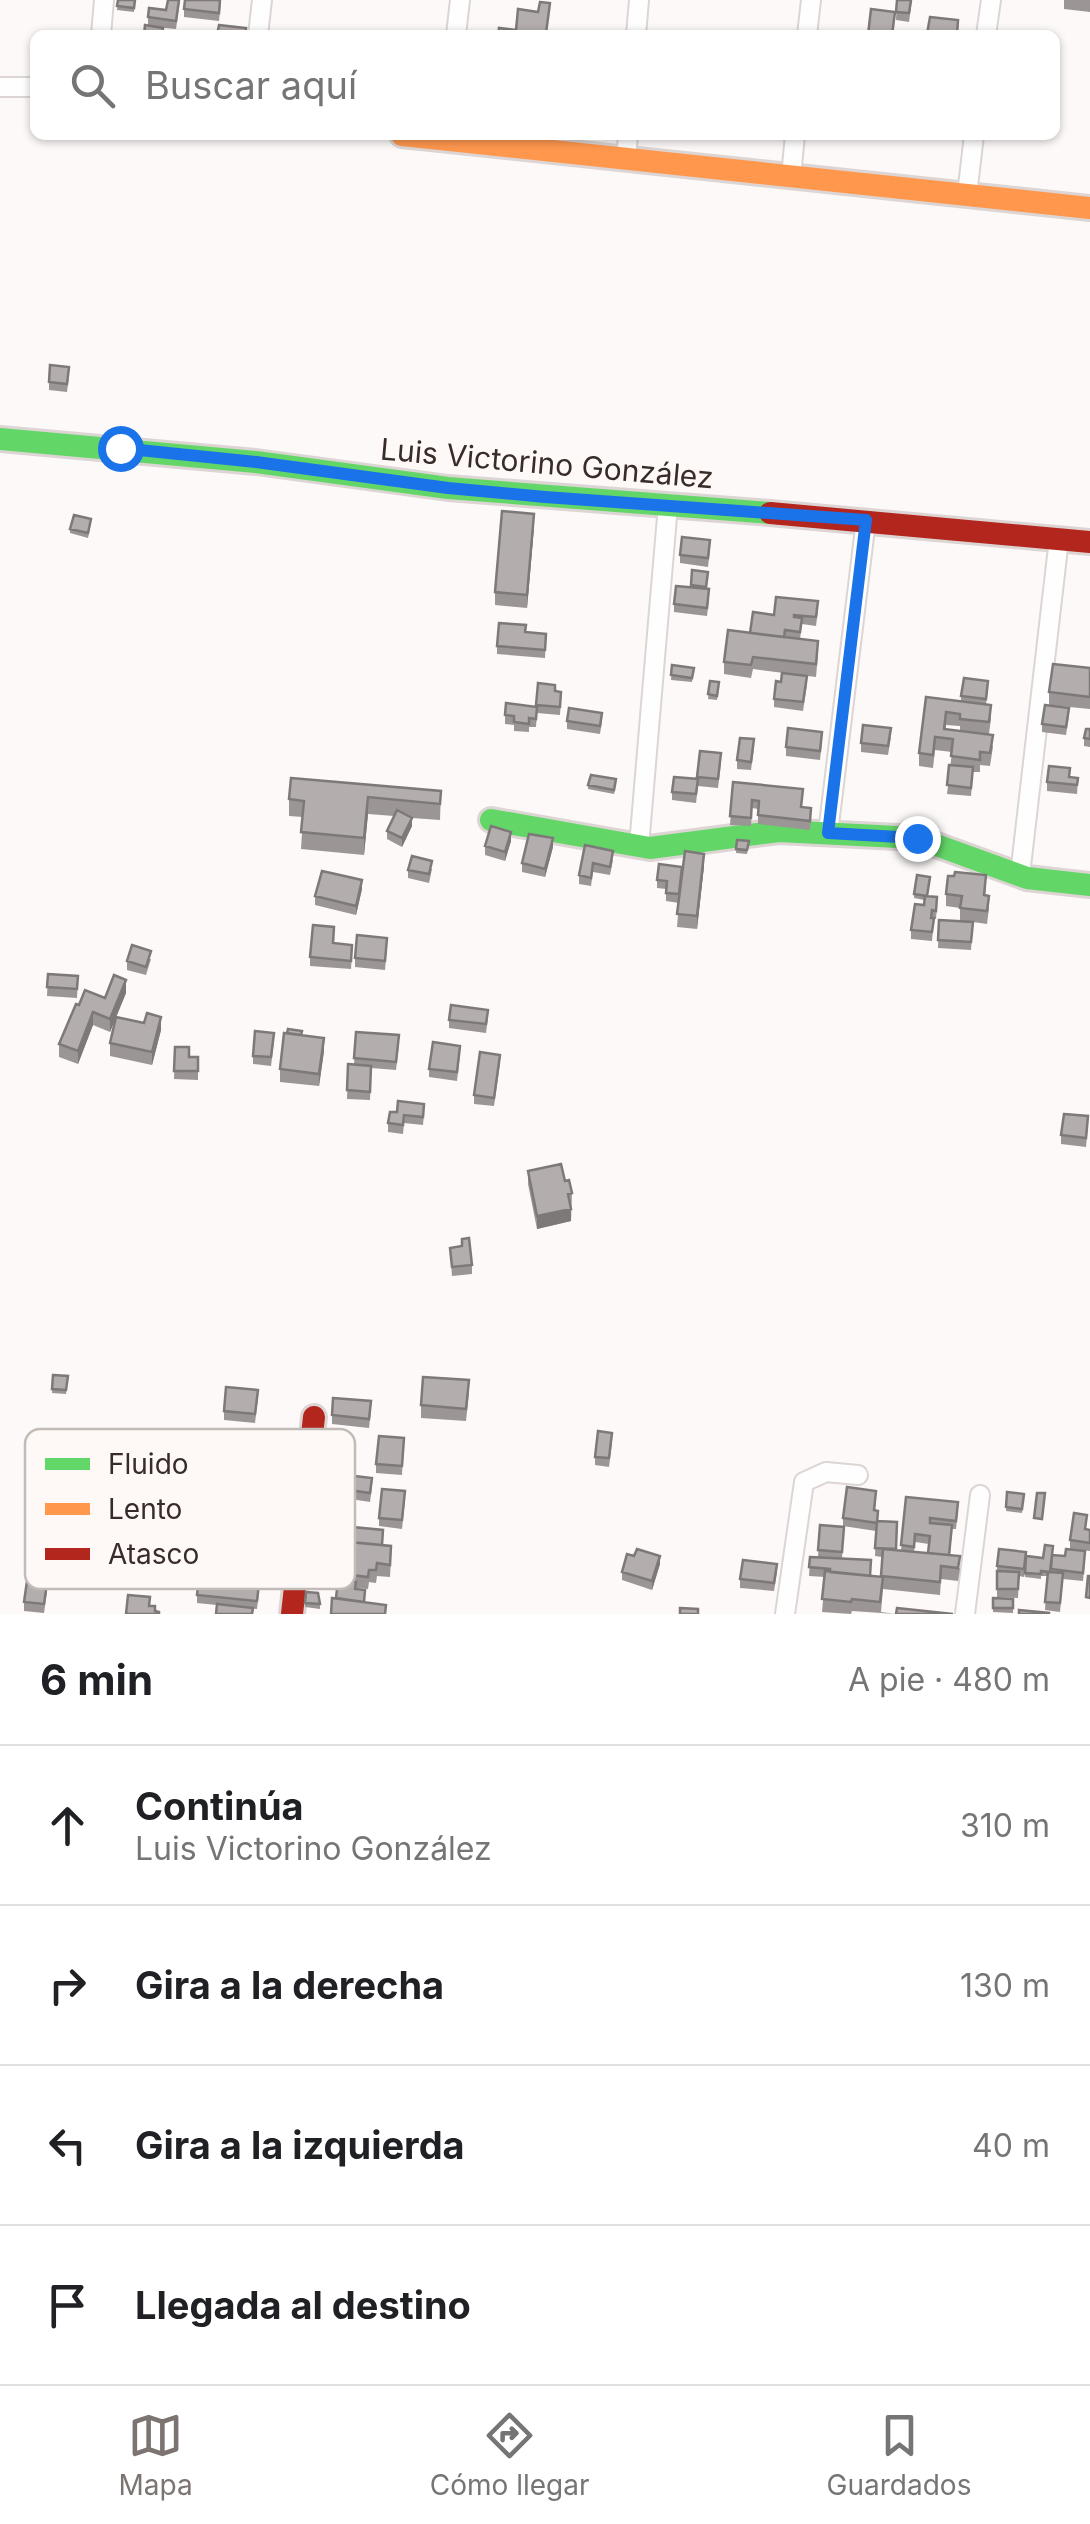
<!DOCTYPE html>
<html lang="es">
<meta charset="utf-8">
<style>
body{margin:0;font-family:Inter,sans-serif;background:#f6f6f6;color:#202124}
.stop{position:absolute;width:30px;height:30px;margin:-22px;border:8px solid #1a73e8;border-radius:50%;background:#fff}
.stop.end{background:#1a73e8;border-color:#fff;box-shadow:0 2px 10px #0008}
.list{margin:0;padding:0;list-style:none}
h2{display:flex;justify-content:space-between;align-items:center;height:130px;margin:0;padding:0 40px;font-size:42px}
h2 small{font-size:32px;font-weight:400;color:#757577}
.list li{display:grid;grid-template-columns:65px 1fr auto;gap:30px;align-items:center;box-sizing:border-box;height:160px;padding:0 40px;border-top:2px solid #e0e0e0}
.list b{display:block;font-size:38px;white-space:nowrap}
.list p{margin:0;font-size:32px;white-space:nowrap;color:#757577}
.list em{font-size:32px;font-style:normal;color:#757577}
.icon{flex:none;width:55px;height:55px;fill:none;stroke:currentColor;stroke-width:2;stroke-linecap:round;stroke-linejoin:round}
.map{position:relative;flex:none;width:1090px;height:1614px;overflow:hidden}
.search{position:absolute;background:#fff;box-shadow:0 2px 8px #0004;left:30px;right:30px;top:30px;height:110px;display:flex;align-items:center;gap:25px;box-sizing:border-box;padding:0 35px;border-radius:15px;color:#757577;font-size:38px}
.sheet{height:770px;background:#fff}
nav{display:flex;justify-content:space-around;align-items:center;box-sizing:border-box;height:140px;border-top:2px solid #e0e0e0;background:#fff;font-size:28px;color:#757577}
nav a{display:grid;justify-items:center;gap:5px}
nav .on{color:#7c7471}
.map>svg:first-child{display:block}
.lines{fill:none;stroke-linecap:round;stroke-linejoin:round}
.street-casing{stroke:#dcd5d3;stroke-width:22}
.fast-casing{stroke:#dcd5d3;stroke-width:28}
.slow-casing{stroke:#dcd5d3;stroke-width:28}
.jam-casing{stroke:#dcd5d3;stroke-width:28}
.street{stroke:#fffefe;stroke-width:18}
.fast{stroke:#63d668;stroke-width:22}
.slow{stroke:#ff974d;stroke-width:22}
.jam{stroke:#b3261e;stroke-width:22}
.wall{fill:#9b9595;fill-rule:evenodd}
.shaded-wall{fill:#7e7979}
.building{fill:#b4adad;stroke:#7e7979;stroke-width:2.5}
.route{stroke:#1a73e8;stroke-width:12}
.labels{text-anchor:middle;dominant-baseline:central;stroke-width:10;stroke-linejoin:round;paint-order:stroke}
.street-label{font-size:30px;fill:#372c29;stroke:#fef8f6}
.key{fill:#fef8f6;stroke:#c2bbb8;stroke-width:2.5}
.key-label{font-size:28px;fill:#372c29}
</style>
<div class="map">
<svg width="1090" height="1614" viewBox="0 0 1090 1614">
<rect width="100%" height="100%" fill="#fcf9f8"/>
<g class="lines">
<!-- street casing -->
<g class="street-casing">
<path id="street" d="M101 35 104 0
M258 35 262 0
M456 35 460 0
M636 35 639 0
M807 35 811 0
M986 35 991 0
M0 87H35
M626 159 628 135
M791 176 795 135
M967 195 974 135
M828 833 866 520
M639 846 668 505
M1020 875 1059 539
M785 1614 804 1482 826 1472 858 1475
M965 1614 980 1495"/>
</g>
<!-- fast casing -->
<g class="fast-casing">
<path id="fast" d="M0 439 256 462 448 488 770 513
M491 820 650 848 779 831 917 838 1027 878 1090 885"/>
</g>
<!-- slow casing -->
<g class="slow-casing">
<path id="slow" d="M402 135 1090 208"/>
</g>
<!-- jam casing -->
<g class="jam-casing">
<path id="jam" d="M770 513 1090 542
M292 1614 314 1417"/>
</g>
<!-- street -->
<use href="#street" class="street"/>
<!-- fast -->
<use href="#fast" class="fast"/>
<!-- slow -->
<use href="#slow" class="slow"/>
<!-- jam -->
<use href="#jam" class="jam"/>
</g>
<!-- wall -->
<path class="wall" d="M118 0H135L134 12 117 10Z
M180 0 176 29 155 27 163 35 148 26V17L166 10Z
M221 0 219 21 184 17V9Z
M897 0H912L909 22 896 20Z
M1064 0H1090V12L1064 9Z
M69 375 67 392 49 390V382Z
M91 523 88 538 70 533V529Z
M534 526 527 608 495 605V592Z
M710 549 708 567 680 563V555Z
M692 570 708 572 707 589 709 598 707 616 674 612V604L691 587Z
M818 610 816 626 802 624 800 639 818 654 816 677 753 669 751 678 724 674V662L750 633 774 615Z
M525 632 546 634 545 658 497 654V646Z
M672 665 694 668 692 682 671 680Z
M1090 668V709L1049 705V692Z
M710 681 719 682 717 700 708 699Z
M538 683 555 691 561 700 560 715 537 713 536 727H529V732L514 731V725L505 724V715L536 707Z
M807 685 803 711 774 707V699Z
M988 689 986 704 991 718 989 734 993 747 990 766 980 765V772H973L971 796 947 794 952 752 935 750 933 768 919 766V753L926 697 961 702V696ZM946 725 960 726V731L946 729Z
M1069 716 1066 735 1042 732V724Z
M567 721H602L600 734 567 729Z
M1090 729V747L1084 746V738Z
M891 737 888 755 861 752V743Z
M822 740 820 760 786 756V747Z
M754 748 751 770 737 769V760Z
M700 751 721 762 718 788 698 786 696 803 672 800V792L697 779Z
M1070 777 1078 778 1077 794 1047 791V782Z
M733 782 802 807 811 816 810 830 758 824V809L752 808 751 826 730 825Z
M616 784 614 794 588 789V785Z
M441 791 440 820 412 818V826L402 847 387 839V831L394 816 368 814 364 855 301 849 303 817 289 816V799Z
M737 840 749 841 747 854 736 853Z
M511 841 505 861 485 855V846Z
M585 845 613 860 610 875 593 872 591 886 579 884V875Z
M553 847 545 877 522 872V863Z
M704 866 697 929 677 927 679 903 666 901V889L657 888V880L682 867Z
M432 869 429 883 408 878V870Z
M954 876 986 888 985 895 989 908 987 924 973 922 971 950 938 948 939 920 960 921V908L946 906V894Z
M362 889 356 915 315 905V896Z
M914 894 928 896 937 906 936 919H934L932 941 911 939V930L924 905V900L914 898Z
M333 943 352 953 351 969 310 966V957Z
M387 947 385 970 355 967V958Z
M151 959 146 975 127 970V961Z
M48 974 78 976 77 998 47 996Z
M126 993 110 1032 93 1025 78 1064 59 1057V1044L79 1005Z
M488 1018 486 1033 449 1028V1020Z
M144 1023 161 1030 152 1065 110 1056V1043Z
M356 1032 399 1044 396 1070 371 1068 370 1100 347 1099 348 1064H354Z
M301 1035 324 1051 319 1086 280 1082V1069Z
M274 1041 271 1066 253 1064V1056Z
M175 1047 189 1057H198V1080L174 1079Z
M460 1054 457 1081 429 1077V1069Z
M500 1063 494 1106 474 1104V1095Z
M397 1112 424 1113 423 1125 404 1123 403 1134 388 1132V1123Z
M1088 1125 1086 1147 1061 1144V1135Z
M528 1171 565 1181 572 1193 571 1221 537 1229 528 1184Z
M450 1248 472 1265V1274L452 1276Z
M53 1375 68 1376 66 1394 52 1393Z
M469 1393 466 1421 421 1418V1405Z
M258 1399 255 1423 224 1420V1411Z
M371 1410 369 1428 332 1424V1415Z
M404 1438 402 1475 376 1473V1464Z
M612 1442 609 1467 595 1465V1457Z
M265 1454 271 1467 267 1499 246 1497V1503L261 1505 260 1526 274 1539 272 1558 262 1557 261 1574 257 1609 197 1603V1595L224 1562 226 1528 211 1527V1518L219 1494V1481Z
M319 1486 372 1487 370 1502 319 1494Z
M1007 1492 1024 1494 1022 1513 1006 1511Z
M906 1497 958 1510 956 1529H952L950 1555 960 1569 958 1581 941 1579 940 1595 883 1589 881 1612 896 1614 852 1611 851 1614 822 1612 825 1577 809 1576 810 1557H818L820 1525 844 1527 842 1559 871 1576 881 1577 882 1557 875 1556 876 1531 843 1526V1518L876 1500 875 1510 878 1521 896 1550 901 1551ZM915 1542 929 1544 928 1553 914 1552Z
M405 1500 402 1529 379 1526V1518Z
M185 1509 183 1528 209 1530V1549L190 1547 189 1556 178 1555 177 1562 156 1560 157 1523Z
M1086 1530H1090V1551L1070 1549V1540Z
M382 1545 391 1559 390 1577 377 1576 376 1583 369 1582 368 1589 355 1588 365 1602 386 1614 336 1598V1566L325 1565V1553Z
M1053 1555 1085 1559 1083 1581 1063 1579 1060 1612 1045 1610 1047 1576H1041V1579L1025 1577V1573L1024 1577 1019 1576 1018 1598 997 1597V1566Z
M660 1564 652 1590 622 1580V1572Z
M777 1572 774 1591 740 1588V1579Z
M47 1592 44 1613 24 1611V1602Z
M993 1598 1013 1599V1613L993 1612Z
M305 1603 320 1604V1609L305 1607Z"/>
<!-- shaded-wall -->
<path class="shaded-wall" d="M534 514V526L527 608V595Z
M368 797V814L364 855V838Z
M412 818V826L402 847V838Z
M511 832V841L505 861V852Z
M553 838V847L545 877V869Z
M704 854V866L697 929V916Z
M362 880V889L356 915V906Z
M126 980V993L110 1032V1019Z
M93 1012V1025L78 1064V1051Z
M161 1017V1030L152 1065V1052Z
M324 1038V1051L319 1086V1074Z
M571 1209V1221L537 1229V1216Z
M660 1556V1564L652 1590V1581Z"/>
<!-- building -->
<path class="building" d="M118 0H135L134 8 117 6Z
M168 0H179L176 21 148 17 149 8 166 10Z
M185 0H220L219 13 184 9Z
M897 0H911L909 13 896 12Z
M540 2 550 3 546 33 531 32V35H498L499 28 516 30 518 9 538 12Z
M871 9 895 12 892 35H868Z
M930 17 958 20 957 35 927 34Z
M145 25 163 28 162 35H144Z
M219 25 246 28 245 35H217Z
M50 365 69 367 67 384 49 382Z
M502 511 534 514 527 595 495 592Z
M74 515 91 519 88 533 70 529Z
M682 537 710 540 708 558 680 555Z
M692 570 708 572 706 587 691 585Z
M676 586 709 589 707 608 674 604Z
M776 597 818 601 816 617 794 615V617L802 618 800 632 785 630 784 637 750 633 753 612 774 615Z
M499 623 526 625 525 632 546 634 545 650 497 646Z
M728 630 818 641 816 664 753 657 751 665 724 662Z
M1053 664 1090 668V697L1049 692Z
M672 665 694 668 692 678 671 675Z
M782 673 807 676 803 702 774 699 776 681 781 682Z
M964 678 988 681 986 699 961 696Z
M710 681 719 682 717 696 708 694Z
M538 683 555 685V691L561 692 560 707 536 705Z
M926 697 991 705 989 722 960 719V714L946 712 944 729 993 735 990 753 980 752V760L951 756 953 739 935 737 933 755 919 753Z
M506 703 537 707 536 719 529 718V724L514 722V716L505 715Z
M1045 705 1069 708 1066 727 1042 724Z
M569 708 602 713 600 726 567 721Z
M863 725 891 728 888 746 861 743Z
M788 728 822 732 820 751 786 747Z
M1086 729H1090V739L1084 738Z
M740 738 754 739 751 762 737 760Z
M700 751 721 753 718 779 697 777Z
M949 765 973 767 971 788 947 785Z
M1049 766 1070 768 1069 777 1078 778 1077 785 1047 782Z
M591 775 616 779 614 790 588 785Z
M674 777 698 779 696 794 672 792Z
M291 778 441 791 440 804 368 797 364 838 301 832 304 801 289 799Z
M733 782 803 789 801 807 811 808 810 821 758 815 759 801 752 800 751 818 730 816Z
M397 810 412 818 402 838 387 831Z
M491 826 511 832 505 852 485 846Z
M529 834 553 838 545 869 522 863Z
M737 840 749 841 747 850 736 849Z
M585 845 613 851 610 867 593 863 591 878 579 875Z
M685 851 704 854 697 916 677 914Z
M412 856 432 861 429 874 408 870Z
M659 864 682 867 679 894 666 893 667 881 657 880Z
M322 871 362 880 356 906 315 896Z
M955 872 986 875 984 895 989 896 987 911 960 908 962 896 946 894 948 876H954Z
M917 875 930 877 927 896 914 894Z
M925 896 937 897 936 911 932 910 931 918H934L932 932 911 930 915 904 924 905Z
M939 920 973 922 971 942 938 940Z
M313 925 334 927 333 943 352 945 351 961 310 957Z
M357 935 387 938 385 961 355 958Z
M132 945 151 951 146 967 127 961Z
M48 974 78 976 77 989 47 987Z
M114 975 126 980 110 1019 93 1012 78 1051 59 1044 76 1004 79 1005 85 990 105 998Z
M451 1005 488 1010 486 1024 449 1020Z
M147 1013 161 1017 152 1052 110 1043 116 1017 144 1023Z
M288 1029 302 1031 301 1035 287 1033Z
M255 1031 274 1033 271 1057 253 1056Z
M356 1032 399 1035 396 1062 354 1058Z
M284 1033 324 1038 319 1074 280 1069Z
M433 1042 460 1046 457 1072 429 1069Z
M175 1047H189V1057H198V1071H174Z
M480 1052 500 1055 494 1098 474 1095Z
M348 1064 371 1066 370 1092 347 1090Z
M398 1101 424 1104 423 1117 404 1115 403 1125 388 1123 390 1112H397Z
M1064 1114 1088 1116 1086 1138 1061 1135Z
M561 1164 565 1181 569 1180 572 1193 568 1194 571 1209 537 1216 528 1171Z
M469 1238 472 1265 452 1267 450 1248 462 1246V1239Z
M53 1375 68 1376 66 1390 52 1389Z
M423 1377 469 1380 466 1409 421 1405Z
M226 1387 258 1390 255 1414 224 1411Z
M333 1398 371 1401 369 1419 332 1415Z
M598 1431 612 1433 609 1458 595 1457Z
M379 1436 404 1438 402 1466 376 1464Z
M321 1472 372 1478 370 1493 319 1486Z
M847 1487 876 1491 874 1510 878 1511 877 1523 843 1518Z
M382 1489 405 1491 402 1520 379 1518Z
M1007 1492 1024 1494 1022 1509 1006 1507Z
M1037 1493H1045L1042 1519 1034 1518Z
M906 1497 958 1502 956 1521 930 1518V1523L952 1525 949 1555 928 1553 930 1536 915 1534 914 1547 901 1545Z
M1074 1513 1087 1515 1085 1529 1090 1530V1543L1070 1540Z
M877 1521 897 1522 896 1549 875 1548Z
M820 1525 844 1527 842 1552 818 1550Z
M342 1526 383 1530 382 1545 340 1541Z
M327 1540 391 1546 390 1565 377 1563 376 1570H369L368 1577 335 1573 337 1559 353 1560V1555L325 1553Z
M1045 1545 1053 1546 1050 1572 1041 1571V1574L1025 1573 1026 1556 1043 1558Z
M637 1549 660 1556 652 1581 622 1572 627 1554 634 1556Z
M883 1549 960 1556 958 1568 941 1566 940 1582 881 1576Z
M999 1549 1026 1552 1024 1569 997 1566Z
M1066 1549 1085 1551 1083 1573 1051 1569 1052 1555 1065 1556Z
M810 1557 871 1560 870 1576 830 1572V1569L809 1567Z
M743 1560 777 1564 774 1583 740 1579Z
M213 1561 261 1566 257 1601 197 1595 199 1576 211 1577Z
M825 1571 883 1577 880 1602 852 1599 851 1602 822 1599Z
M997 1571 1019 1572 1018 1589H997Z
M1048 1572 1063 1573 1060 1603 1045 1602Z
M1088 1576H1090V1598L1086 1597Z
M338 1580 356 1582 355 1589 365 1590 364 1602 336 1598Z
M27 1581 47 1583 44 1604 24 1602Z
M306 1592 318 1593 320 1604 305 1603Z
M128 1595 150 1597 149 1606H155V1611L159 1612V1614H126Z
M332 1598 386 1605 385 1614H331Z
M993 1598 1013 1599V1608H993Z
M217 1604 253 1608 252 1614H216Z
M680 1608 698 1609V1614H680Z
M897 1608 953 1614H896Z
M1019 1610 1049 1613V1614H1019Z"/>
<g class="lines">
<!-- route -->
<path class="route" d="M120 448 256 462 448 488 545 497 866 520 828 833 917 838"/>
</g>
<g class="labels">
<!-- street labels -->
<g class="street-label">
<text transform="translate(547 463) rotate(5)">Luis Victorino González</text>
</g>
</g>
<!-- legend -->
<rect x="25" y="1429" width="330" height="160" rx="15" class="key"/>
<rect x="45" y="1458" width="45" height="12" fill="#63d668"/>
<rect x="45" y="1503" width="45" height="12" fill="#ff974d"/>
<rect x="45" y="1548" width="45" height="12" fill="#b3261e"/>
<g class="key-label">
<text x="108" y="1474">Fluido</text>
<text x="108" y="1519">Lento</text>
<text x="108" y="1564">Atasco</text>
</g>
</svg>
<div class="stop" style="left:120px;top:448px"></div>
<div class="stop end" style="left:917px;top:838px"></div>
<div class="search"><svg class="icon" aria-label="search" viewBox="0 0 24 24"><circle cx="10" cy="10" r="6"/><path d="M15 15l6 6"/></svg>Buscar aquí</div>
</div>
<section class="sheet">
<h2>6 min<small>A pie · 480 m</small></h2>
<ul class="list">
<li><svg class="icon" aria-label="ahead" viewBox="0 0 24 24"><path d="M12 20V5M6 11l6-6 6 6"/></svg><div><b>Continúa</b><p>Luis Victorino González</p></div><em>310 m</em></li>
<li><svg class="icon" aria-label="right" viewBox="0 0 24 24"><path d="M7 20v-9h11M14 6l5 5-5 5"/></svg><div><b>Gira a la derecha</b></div><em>130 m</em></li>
<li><svg class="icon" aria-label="left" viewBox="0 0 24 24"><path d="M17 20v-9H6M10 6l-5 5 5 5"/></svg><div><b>Gira a la izquierda</b></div><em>40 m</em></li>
<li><svg class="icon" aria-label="arrive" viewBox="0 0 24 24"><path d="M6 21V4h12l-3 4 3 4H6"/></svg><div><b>Llegada al destino</b></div></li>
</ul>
</section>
<nav>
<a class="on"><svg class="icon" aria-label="map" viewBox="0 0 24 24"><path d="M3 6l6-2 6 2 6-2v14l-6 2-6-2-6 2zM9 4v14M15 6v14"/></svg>Mapa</a>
<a><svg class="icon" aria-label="directions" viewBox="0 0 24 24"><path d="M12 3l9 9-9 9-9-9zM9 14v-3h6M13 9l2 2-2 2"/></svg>Cómo llegar</a>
<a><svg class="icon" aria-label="saved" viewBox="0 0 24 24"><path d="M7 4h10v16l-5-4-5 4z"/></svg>Guardados</a>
</nav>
